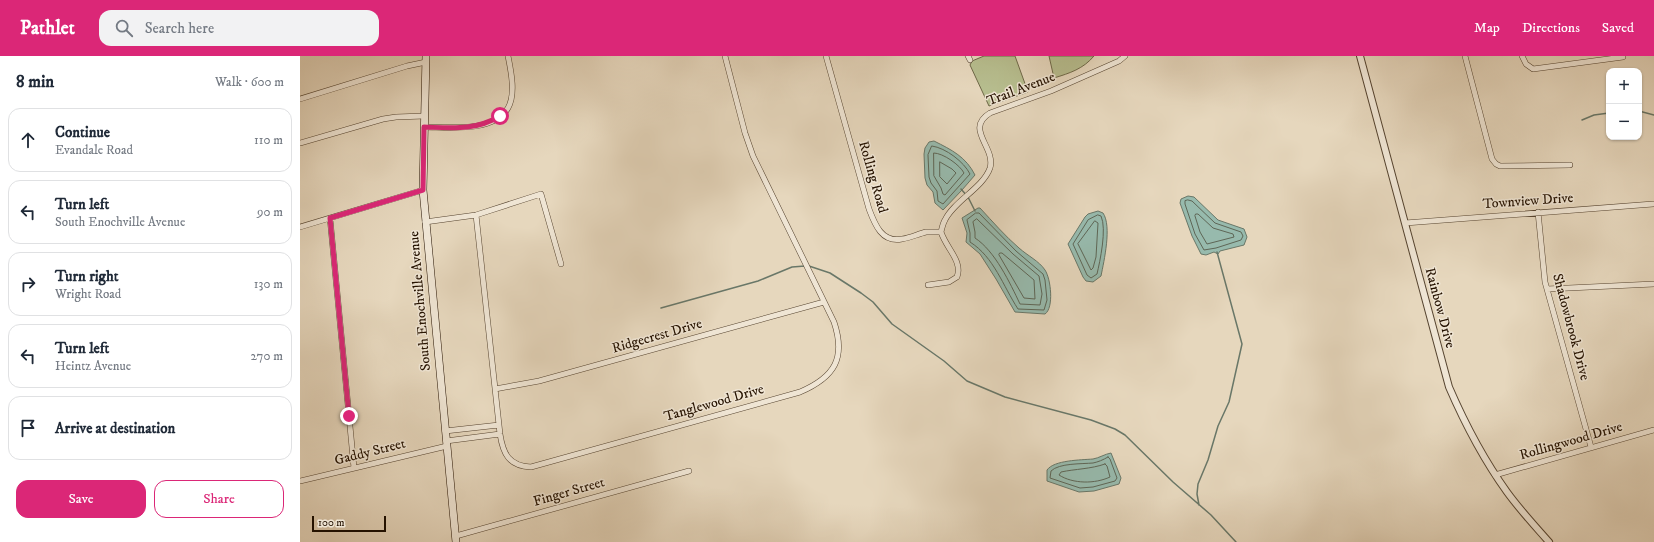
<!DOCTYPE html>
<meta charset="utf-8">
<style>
body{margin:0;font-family:"IM FELL DW Pica",serif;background:#f2f2f3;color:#1f2937}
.controls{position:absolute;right:12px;top:12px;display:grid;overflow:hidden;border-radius:8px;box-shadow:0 1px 3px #0004}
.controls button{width:36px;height:36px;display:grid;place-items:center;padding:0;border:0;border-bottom:1px solid #e0e1e3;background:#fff;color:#1f2937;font:20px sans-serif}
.scale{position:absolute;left:12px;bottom:10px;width:74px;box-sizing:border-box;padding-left:4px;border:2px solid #251200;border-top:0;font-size:11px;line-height:14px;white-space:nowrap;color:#251200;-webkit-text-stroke:3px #efe5d4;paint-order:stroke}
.stop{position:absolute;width:12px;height:12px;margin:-9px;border:3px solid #db2777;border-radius:50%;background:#fff}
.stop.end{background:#db2777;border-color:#fff;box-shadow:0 1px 4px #0008}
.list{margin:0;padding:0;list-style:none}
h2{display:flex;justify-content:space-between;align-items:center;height:52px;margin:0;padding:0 16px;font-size:17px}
h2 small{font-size:13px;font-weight:400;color:#747a83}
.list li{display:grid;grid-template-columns:26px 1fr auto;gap:12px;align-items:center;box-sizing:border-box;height:64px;margin:0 8px 8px;padding:0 8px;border:1px solid #e0e1e3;border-radius:12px}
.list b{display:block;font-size:15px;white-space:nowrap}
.list p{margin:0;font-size:13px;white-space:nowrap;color:#747a83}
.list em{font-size:13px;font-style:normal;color:#747a83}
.actions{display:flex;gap:8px;padding:12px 16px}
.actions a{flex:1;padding:9px 0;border:1px solid #db2777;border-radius:12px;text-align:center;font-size:14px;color:#db2777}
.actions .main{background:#db2777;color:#fff}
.icon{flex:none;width:22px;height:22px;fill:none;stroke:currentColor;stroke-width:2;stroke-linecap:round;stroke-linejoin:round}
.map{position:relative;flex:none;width:1354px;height:486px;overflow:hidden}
header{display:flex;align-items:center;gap:24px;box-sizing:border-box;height:56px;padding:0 20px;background:#db2777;color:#fff}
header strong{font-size:19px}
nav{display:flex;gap:22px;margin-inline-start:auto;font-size:14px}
.search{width:280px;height:36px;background:#f2f2f3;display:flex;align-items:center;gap:10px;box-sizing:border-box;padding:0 14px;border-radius:12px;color:#747a83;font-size:15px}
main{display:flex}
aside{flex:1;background:#fff}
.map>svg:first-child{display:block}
.green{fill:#b7be8f;stroke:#6e6848}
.water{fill:#97baad;stroke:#697768}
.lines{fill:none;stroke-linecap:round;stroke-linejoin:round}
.shore{stroke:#5e6656;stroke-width:1}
.stream{stroke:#697768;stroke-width:1.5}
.minor-casing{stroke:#55432f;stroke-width:6}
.tertiary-casing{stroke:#55432f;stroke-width:8}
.secondary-casing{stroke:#251200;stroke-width:8}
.minor{stroke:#efe5d4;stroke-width:5}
.tertiary{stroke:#efe5d4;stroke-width:6}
.secondary{stroke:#efe5d4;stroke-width:7}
.route{stroke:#db2777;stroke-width:5}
.labels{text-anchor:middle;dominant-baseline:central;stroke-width:3;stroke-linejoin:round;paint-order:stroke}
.street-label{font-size:14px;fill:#251200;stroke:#efe5d4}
</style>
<header>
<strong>Pathlet</strong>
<div class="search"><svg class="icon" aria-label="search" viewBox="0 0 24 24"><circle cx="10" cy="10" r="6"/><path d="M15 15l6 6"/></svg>Search here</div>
<nav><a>Map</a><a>Directions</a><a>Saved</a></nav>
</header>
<main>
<aside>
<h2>8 min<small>Walk · 600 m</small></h2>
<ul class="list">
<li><svg class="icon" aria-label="ahead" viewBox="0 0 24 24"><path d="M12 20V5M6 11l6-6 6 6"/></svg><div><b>Continue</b><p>Evandale Road</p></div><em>110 m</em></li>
<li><svg class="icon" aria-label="left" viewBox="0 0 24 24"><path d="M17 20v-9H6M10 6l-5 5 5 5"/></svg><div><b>Turn left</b><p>South Enochville Avenue</p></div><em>90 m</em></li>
<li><svg class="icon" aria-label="right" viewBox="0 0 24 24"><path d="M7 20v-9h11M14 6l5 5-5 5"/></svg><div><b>Turn right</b><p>Wright Road</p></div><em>130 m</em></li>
<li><svg class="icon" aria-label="left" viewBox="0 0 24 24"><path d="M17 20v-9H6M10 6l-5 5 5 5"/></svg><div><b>Turn left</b><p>Heintz Avenue</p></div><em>270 m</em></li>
<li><svg class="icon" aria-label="arrive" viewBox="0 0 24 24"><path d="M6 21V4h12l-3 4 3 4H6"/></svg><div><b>Arrive at destination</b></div></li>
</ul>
<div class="actions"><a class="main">Save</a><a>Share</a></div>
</aside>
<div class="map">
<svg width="1354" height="486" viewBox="0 0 1354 486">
<rect width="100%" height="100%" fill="#e6d7bd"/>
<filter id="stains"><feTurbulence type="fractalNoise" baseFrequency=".005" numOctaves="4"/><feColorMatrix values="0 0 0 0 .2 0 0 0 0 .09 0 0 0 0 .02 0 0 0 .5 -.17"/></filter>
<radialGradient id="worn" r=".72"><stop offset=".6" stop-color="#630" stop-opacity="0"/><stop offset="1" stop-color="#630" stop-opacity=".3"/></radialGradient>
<!-- green -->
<path class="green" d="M684 0H715L728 36 689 50 670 9 672 5Z
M749 0H794C783 13 770 17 754 22Z"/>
<!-- water -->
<path class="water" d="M634 85C652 94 666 101 675 119L662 134 643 154 635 147 633 136 627 129 625 122 624 98 625 92 629 86Z
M888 140 894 141 918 164 944 173 947 181 944 189 920 195 918 198 914 196 906 199 901 198 892 180 880 147 881 143Z
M678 152H680C693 166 705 180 719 192 728 200 739 205 745 214 751 223 754 252 745 258L715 256 696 223 680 198 666 186 667 177 662 162Z
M798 155 803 157C812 170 804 205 801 220L793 226 786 225 783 221 768 188 785 161 788 158Z
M811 397 821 422 819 428 794 435 779 436 747 425V414C754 404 781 404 793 403 799 402 805 398 811 397Z"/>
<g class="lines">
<!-- shore -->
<path class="shore" d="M632 90C646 92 664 106 670 118L643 148 638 145 637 135 631 127 629 121 628 99Z
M634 97C643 97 660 109 664 117L645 139 643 138 641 132 634 120Z
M640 106 652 113 656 117 647 128 640 121Z
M888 144 892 145 915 167 941 176 943 180 941 184 916 192 904 194 895 178 885 148V145Z
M676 157H679L716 195 743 218 745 224 747 244 744 254 718 253C703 230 694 201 670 186V177L667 164Z
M896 158H898L913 172 933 178 934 181 907 188 900 176 895 160Z
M798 159 801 160C807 173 800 205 797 218L791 222 787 219 773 188 788 164Z
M677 163 713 198 739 220 742 238 740 249 720 248C710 227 695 195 675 182V176L673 166Z
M795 165 798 167 796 201 793 212 791 214 778 188Z
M700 197H702L734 224 735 243 724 242 699 199Z
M808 401 810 403 817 422 815 425 793 431 780 432 750 422 751 415C759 407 782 408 793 407 798 406 803 404 808 401Z
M805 408 807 410 810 421C795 428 773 428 759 419L761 416C775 413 791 413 805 408Z"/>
<!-- stream -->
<path class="stream" d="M1339 55 1354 59
M1282 64 1294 59 1309 57
M661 133 668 141 675 155
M509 210 530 217 561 237 573 246 592 268 644 305 667 325 705 341 791 364 815 373 825 379 873 426 911 459 936 486
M361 252 458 225 492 211 505 210
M899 449 897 438 898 428 908 404 918 370 929 346 942 288 917 196"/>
<!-- minor casing -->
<g class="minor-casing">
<path id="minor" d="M526 0 569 153C575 169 582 187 602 183 610 182 618 178 626 176 631 176 636 176 641 176
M668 0 670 4
M1165 0 1192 103 1196 108 1200 110 1270 109
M1222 0 1226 8 1233 13 1323 1
M0 43 107 10 126 6
M124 71C148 71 193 77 208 52 216 38 211 15 208 0
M0 87 83 63 96 61 124 60
M1238 156 1245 226 1291 391
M176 159 200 378C203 398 209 410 231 411L500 336C535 321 546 302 534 266L453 100 445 77 425 0
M30 162 54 412
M125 166 176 159 241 138 261 208
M1105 167 1353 148
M0 171 123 134
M641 176C642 172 643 167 645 164 654 145 683 132 690 112 696 91 664 73 690 57L751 35 819 5 825 0
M628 229 649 226 657 221C663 205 646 192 641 176
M1247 233 1354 228
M195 333 239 325 524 246
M145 375 199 369
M146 385 200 378
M1195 419 1354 374
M0 425 147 390
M156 480 389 415"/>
</g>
<!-- tertiary casing -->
<g class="tertiary-casing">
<path id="tertiary" d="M1060 0 1149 331C1165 368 1184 404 1207 436 1220 454 1235 470 1249 486"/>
</g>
<!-- secondary casing -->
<g class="secondary-casing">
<path id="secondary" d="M126 0 123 134 156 486"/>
</g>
<!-- minor -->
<use href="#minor" class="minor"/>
<!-- tertiary -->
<use href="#tertiary" class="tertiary"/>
<!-- secondary -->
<use href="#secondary" class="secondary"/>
</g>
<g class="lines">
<!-- route -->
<path class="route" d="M49 360 30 162 123 134 124 71C152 72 175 75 200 60"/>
</g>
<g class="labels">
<!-- street labels -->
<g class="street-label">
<text transform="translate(721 33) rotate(-21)">Trail Avenue</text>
<text transform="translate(573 121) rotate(74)">Rolling Road</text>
<text transform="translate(1228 145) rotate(-4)">Townview Drive</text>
<text transform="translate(120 245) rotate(-95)">South Enochville Avenue</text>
<text transform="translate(1140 252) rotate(75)">Rainbow Drive</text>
<text transform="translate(1271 271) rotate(75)">Shadowbrook Drive</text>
<text transform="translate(357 280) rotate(-16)">Ridgecrest Drive</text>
<text transform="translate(414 347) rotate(-16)">Tanglewood Drive</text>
<text transform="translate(1271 385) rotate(-16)">Rollingwood Drive</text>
<text transform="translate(70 396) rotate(-14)">Gaddy Street</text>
<text transform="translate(269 436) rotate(-16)">Finger Street</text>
</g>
</g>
<rect width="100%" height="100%" filter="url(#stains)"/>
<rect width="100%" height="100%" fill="url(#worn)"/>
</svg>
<div class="controls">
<button>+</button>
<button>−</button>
</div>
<div class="scale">100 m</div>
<div class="stop" style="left:200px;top:60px"></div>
<div class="stop end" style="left:49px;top:360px"></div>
</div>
</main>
